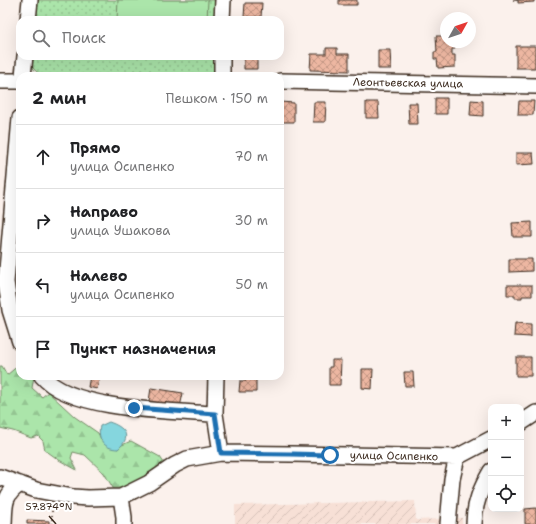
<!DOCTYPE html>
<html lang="ru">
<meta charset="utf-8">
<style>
body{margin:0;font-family:"Shantell Sans",sans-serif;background:#f2f2f2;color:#202124}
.controls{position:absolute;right:12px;bottom:12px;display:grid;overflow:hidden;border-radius:8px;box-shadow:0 4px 16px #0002}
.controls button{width:36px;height:36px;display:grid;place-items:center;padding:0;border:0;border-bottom:1px solid #e0e0e0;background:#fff;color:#202124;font:20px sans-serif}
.compass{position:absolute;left:440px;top:12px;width:36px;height:36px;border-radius:50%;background:#fff;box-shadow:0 4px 16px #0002;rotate:50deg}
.stop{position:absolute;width:12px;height:12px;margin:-9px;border:3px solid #1f6fb2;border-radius:50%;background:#fff}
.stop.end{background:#1f6fb2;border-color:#fff;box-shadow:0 1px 4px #0008}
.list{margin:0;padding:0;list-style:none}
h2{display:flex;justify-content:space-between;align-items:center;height:52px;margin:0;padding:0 16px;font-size:17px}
h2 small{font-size:13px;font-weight:400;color:#757577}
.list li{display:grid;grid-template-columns:26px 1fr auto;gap:12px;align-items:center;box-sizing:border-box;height:64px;padding:0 16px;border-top:1px solid #e0e0e0}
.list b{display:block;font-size:15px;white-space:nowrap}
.list p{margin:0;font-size:13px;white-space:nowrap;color:#757577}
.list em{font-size:13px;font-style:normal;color:#757577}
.icon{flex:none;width:22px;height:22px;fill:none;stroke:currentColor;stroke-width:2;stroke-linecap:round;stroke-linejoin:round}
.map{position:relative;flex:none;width:536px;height:524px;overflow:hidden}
.search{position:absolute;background:#fff;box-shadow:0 4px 16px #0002;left:16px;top:16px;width:268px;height:44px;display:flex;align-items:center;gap:10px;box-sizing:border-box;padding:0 14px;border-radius:12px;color:#757577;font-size:15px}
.panel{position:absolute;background:#fff;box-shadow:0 4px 16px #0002;left:16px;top:72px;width:268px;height:308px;border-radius:12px}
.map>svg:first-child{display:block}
.industrial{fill:url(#industrial-furrows)}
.grass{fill:url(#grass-dots);stroke:#738864}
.forest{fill:url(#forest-firs);stroke:#738864}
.park{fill:#abe5aa;stroke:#738864}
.water{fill:#85d6de;stroke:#679191}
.building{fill:url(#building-cross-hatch);stroke:#3b2a1e}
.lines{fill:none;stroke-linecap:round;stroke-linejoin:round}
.minor-casing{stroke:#3b2a1e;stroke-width:18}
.path{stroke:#3b2a1e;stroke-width:2;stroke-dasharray:1 3;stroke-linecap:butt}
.minor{stroke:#fff;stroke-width:15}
.route{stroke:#1f6fb2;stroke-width:5}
.ticks{fill:none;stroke:#3b2a1e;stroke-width:1.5}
.labels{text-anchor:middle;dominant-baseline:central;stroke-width:4;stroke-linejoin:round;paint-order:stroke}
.street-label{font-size:11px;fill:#3b2a1e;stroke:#fff}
.ticks-label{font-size:10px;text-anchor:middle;fill:#3b2a1e;stroke:#fff;stroke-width:4;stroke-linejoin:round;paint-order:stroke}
</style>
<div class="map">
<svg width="536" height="524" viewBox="0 0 536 524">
<defs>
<pattern id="industrial-furrows" width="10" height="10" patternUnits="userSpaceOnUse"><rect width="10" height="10" fill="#f7e0d6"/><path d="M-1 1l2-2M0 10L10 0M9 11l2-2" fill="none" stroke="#d5c0b7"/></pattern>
<pattern id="grass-dots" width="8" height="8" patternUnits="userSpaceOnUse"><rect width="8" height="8" fill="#abe5aa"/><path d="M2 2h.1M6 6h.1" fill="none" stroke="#94c592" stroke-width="1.8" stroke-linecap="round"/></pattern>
<pattern id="forest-firs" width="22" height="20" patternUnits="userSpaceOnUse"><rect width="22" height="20" fill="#abe5aa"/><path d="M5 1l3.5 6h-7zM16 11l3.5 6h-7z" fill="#94c592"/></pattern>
<pattern id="building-cross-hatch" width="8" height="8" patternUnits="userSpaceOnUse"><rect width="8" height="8" fill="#edb7a2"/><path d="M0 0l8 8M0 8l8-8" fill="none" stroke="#c19583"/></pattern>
</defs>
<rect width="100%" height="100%" fill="#fbf1ec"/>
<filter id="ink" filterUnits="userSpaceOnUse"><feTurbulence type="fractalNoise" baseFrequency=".025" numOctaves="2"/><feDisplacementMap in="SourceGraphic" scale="8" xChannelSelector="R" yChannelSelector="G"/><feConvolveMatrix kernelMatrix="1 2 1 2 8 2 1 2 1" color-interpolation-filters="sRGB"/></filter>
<g filter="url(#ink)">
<!-- industrial -->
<path class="industrial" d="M415 501 416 520 462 518V524H235V505Z"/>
<!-- grass -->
<path class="grass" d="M35 0H218V20H34Z
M30 56H218L215 76H46C33 72 32 68 30 56Z"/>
<!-- forest -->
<path class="forest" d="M20 364V376H34L32 388 42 397 48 392 75 417 98 433 102 441 118 449 122 445 131 441 160 457 164 463 157 470 126 488H113L104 473 85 455 73 452 71 458 77 470 59 460 45 450 43 441 38 436 31 438 13 431 0 428V366H2L7 375Z"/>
<!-- park -->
<path class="park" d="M118 0H208L207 20H117Z"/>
<!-- water -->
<path class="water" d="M109 422C124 427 133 436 118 449 104 449 97 439 100 426Z"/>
<!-- building -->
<path class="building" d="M339 0H357V5H339Z
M513 0H534V2L518 3V0Z
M245 3H262L261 17H244Z
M436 36H446V42H454L455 49H452V55H455V67L438 68 437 59H434V52H437Z
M516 46H535V68H516Z
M326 48H337V54H349V71L310 70 311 54H326Z
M378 50H390L391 69H378Z
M244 56H257V69H244Z
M435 98H447V114H435Z
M471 100 483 101V116L470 115Z
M519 101H534L533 115H518Z
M280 102 294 103V122H280Z
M314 102H326L325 122H313Z
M366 102H378L379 118H366Z
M408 103H417L418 124H409Z
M516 153H533L534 164 516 165Z
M532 222V237H513L512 223Z
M509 259H532V271L509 272Z
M507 285H532V296H522V298H515V295H507Z
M515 323 531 324V337L514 336Z
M516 357H531V376H516Z
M332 360H341L340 385H329V367H332Z
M362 369H373L372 389 362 388Z
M404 372H413L414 386H405Z
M90 376H100L97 389 88 387Z
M246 379 256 380V392H239L240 381H246Z
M151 388 183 393 180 407 149 401Z
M536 508V524H525V509Z
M27 520 49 521V524H27Z"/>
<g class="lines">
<!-- minor casing -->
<g class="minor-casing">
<path id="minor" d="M28 20 30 0
M222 20 223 0
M23 76 25 56
M222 76V56
M0 81H20
M280 81 536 86
M20 118 6 282 10 310 20 342
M42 376C72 411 171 411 215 414
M216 376 215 414 221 453
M521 423 536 413
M0 477 36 490 73 497 88 498 121 497 149 483 175 465 187 459 221 453 291 454 457 457 491 439
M121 497 124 517V524
M4 524C5 505 3 496 20 484
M448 524 452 479 457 457
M474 524C474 504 481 488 491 471"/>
</g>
<!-- path -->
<path class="path" d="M52 524V505"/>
<!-- minor -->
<use href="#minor" class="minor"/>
</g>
</g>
<g class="lines" filter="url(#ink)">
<!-- route -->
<path class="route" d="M134 408 215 414 221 453 291 454 330 455"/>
</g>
<!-- ticks -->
<path class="ticks" d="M49 516 56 524"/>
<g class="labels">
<!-- street labels -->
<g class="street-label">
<text transform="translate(408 83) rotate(1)">Леонтьевская улица</text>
<text transform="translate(394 456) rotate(1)">улица Осипенко</text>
</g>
</g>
<g class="ticks-label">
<text x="49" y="510">57.874°N</text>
</g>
</svg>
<div class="controls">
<button>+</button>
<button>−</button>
<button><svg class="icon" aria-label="locate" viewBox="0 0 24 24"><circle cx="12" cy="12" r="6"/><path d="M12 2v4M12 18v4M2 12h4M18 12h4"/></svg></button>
</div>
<svg class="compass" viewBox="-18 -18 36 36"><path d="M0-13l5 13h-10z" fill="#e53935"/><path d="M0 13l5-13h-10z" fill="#757577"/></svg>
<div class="stop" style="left:330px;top:455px"></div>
<div class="stop end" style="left:134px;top:408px"></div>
<div class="search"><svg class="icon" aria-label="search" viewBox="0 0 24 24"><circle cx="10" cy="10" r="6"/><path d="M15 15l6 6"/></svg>Поиск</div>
<section class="panel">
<h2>2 мин<small>Пешком · 150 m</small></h2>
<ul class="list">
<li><svg class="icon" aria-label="ahead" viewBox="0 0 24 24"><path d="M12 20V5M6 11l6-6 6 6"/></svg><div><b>Прямо</b><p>улица Осипенко</p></div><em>70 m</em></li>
<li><svg class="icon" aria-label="right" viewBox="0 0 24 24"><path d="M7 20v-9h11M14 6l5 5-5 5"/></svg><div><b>Направо</b><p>улица Ушакова</p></div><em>30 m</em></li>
<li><svg class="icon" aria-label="left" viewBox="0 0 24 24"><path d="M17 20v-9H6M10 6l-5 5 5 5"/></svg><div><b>Налево</b><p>улица Осипенко</p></div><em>50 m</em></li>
<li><svg class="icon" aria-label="arrive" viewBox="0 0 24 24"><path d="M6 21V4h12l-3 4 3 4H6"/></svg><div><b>Пункт назначения</b></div></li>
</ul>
</section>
</div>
